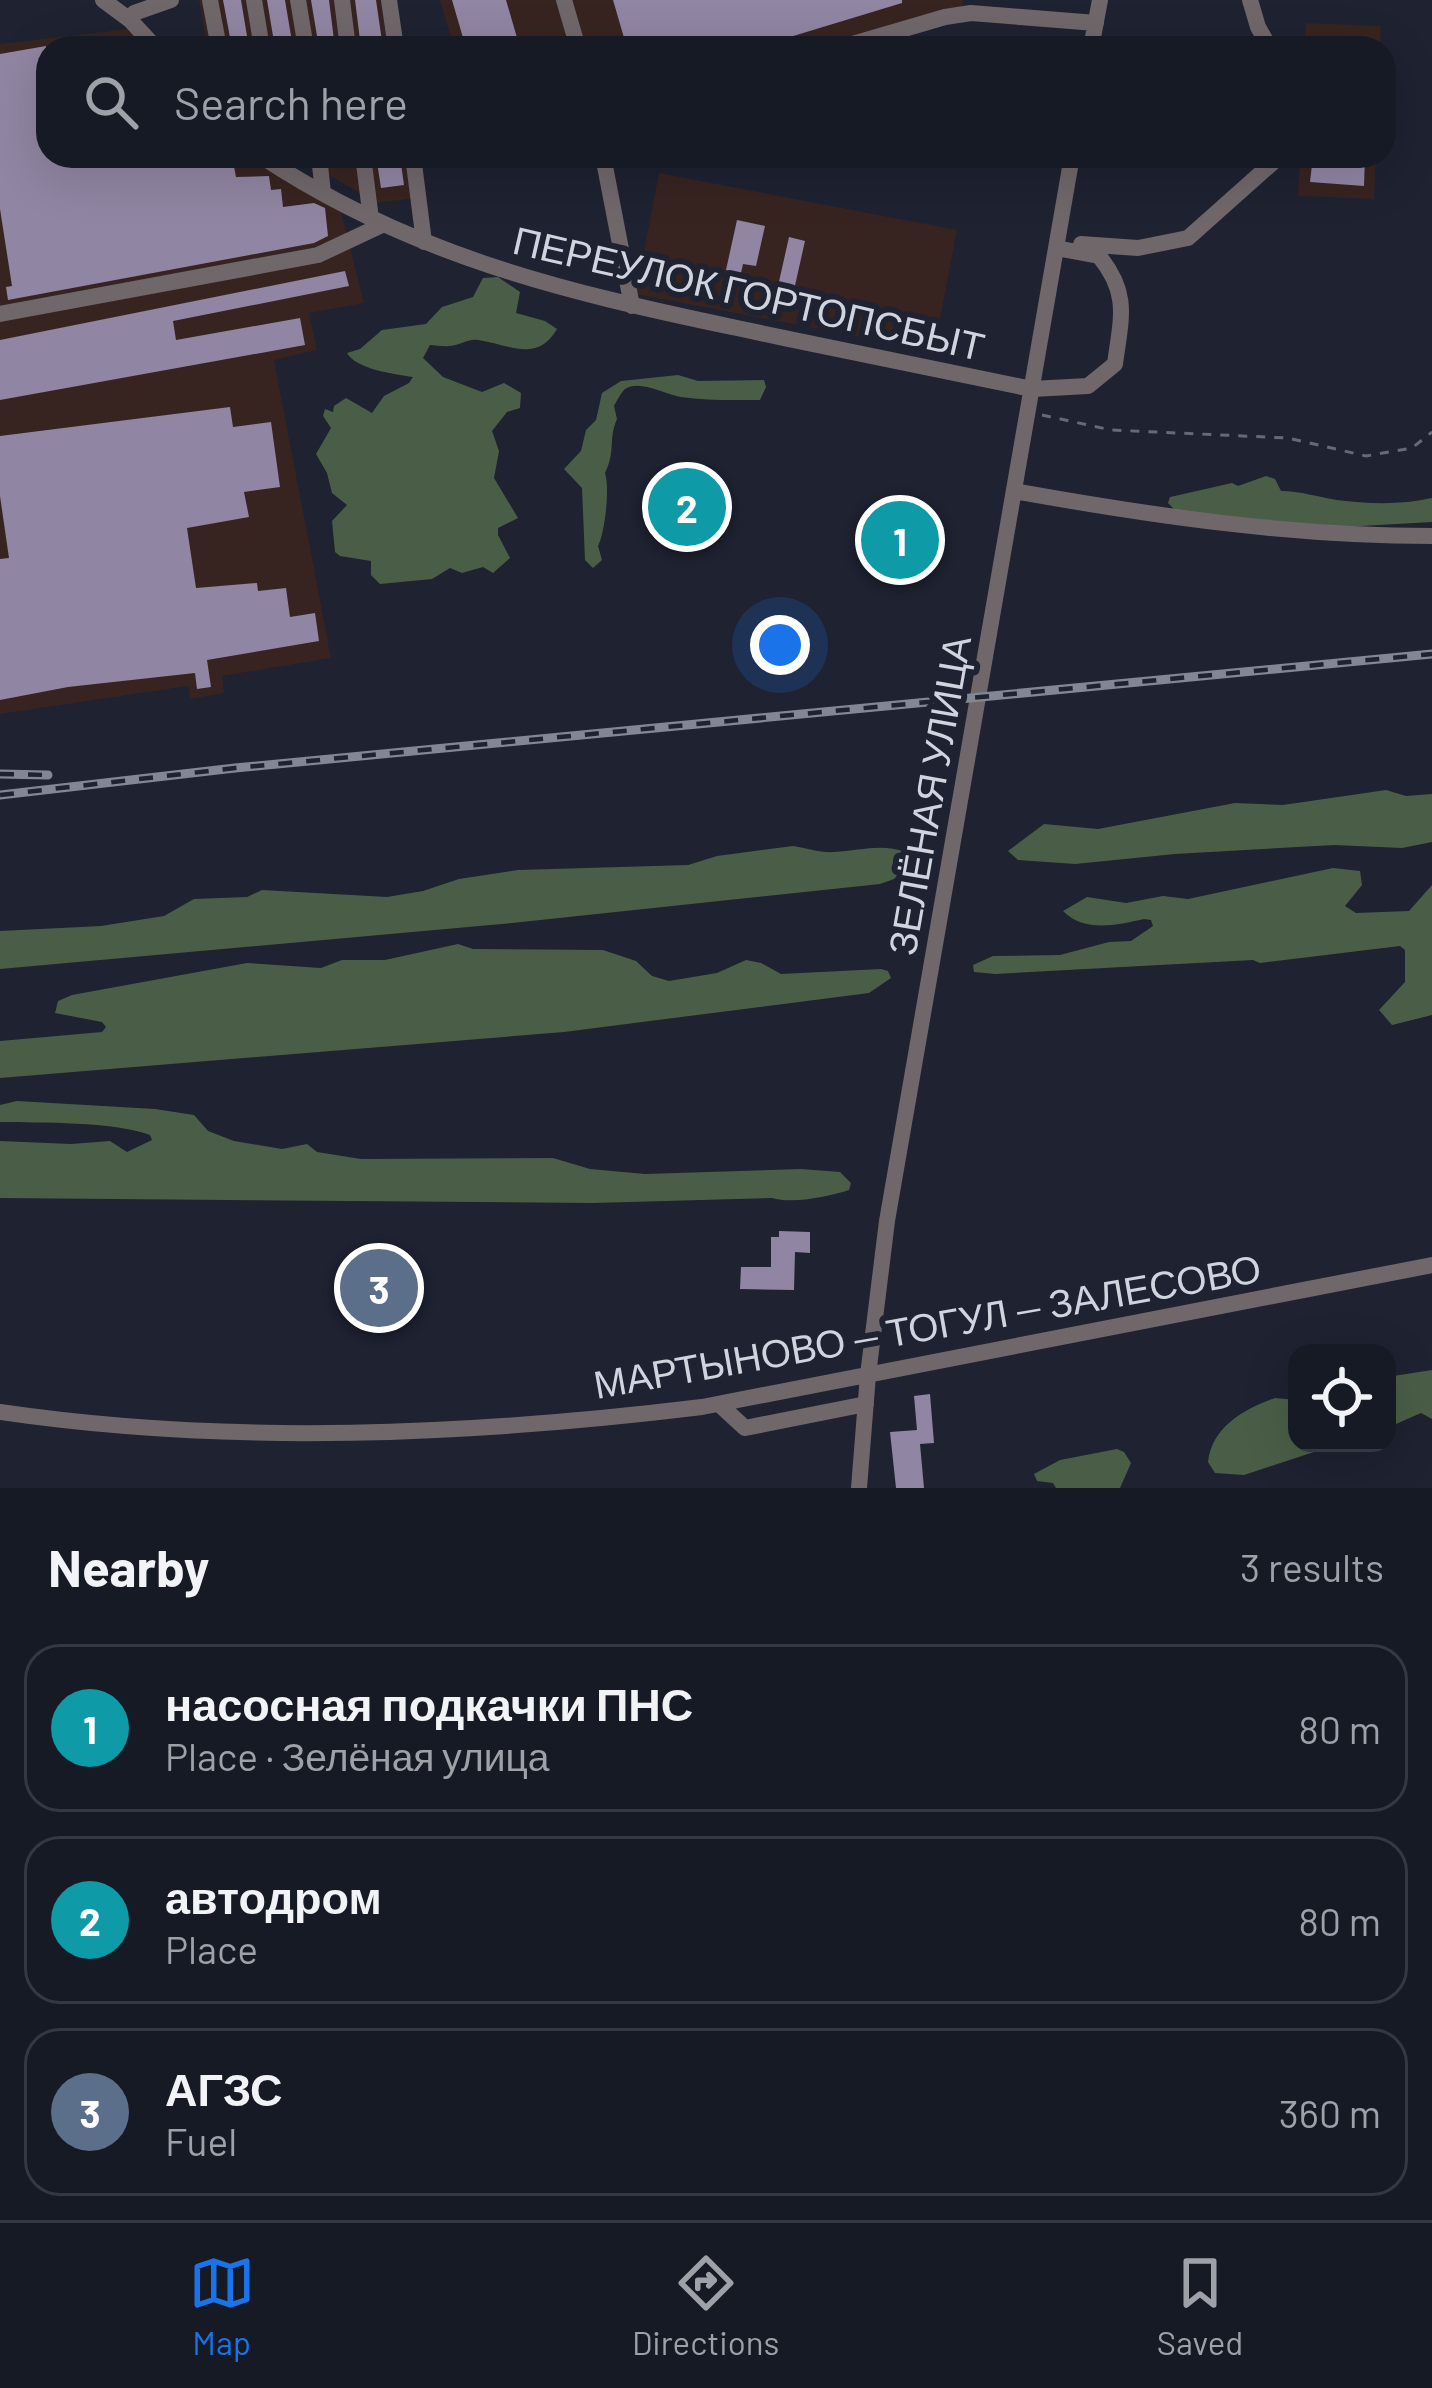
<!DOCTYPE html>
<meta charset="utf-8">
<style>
body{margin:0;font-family:Barlow,sans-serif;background:#232732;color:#f1f3f6}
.controls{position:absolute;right:36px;bottom:36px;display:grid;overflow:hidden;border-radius:24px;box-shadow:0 12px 48px #0002}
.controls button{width:108px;height:108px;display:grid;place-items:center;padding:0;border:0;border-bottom:3px solid #353842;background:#161a25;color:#f1f3f6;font:60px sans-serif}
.you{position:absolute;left:780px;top:645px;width:42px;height:42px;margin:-30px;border:9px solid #fff;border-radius:50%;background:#1a73e8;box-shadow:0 0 0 18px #1a73e833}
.badge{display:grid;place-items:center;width:78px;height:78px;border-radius:50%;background:#1a73e8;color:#fff;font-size:39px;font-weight:700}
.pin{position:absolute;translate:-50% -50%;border:6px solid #fff;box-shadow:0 3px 12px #0006}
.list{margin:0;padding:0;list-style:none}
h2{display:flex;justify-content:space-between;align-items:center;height:156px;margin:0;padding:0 48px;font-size:51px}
h2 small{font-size:39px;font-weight:400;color:#9ea1a7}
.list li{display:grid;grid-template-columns:78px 1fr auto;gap:36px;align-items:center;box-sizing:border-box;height:168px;margin:0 24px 24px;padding:0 24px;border:3px solid #353842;border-radius:36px}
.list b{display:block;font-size:45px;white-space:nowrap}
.list p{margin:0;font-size:39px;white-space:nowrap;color:#9ea1a7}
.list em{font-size:39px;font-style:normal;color:#9ea1a7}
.icon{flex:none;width:66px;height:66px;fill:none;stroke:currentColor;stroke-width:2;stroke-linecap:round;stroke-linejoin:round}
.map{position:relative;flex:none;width:1432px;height:1488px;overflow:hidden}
.search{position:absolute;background:#161a25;box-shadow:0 12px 48px #0002;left:36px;right:36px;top:36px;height:132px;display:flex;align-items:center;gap:30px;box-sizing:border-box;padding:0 42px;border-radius:36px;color:#9ea1a7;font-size:45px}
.sheet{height:732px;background:#161a25}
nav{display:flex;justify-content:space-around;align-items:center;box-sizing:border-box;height:168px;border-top:3px solid #353842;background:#161a25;font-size:33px;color:#9ea1a7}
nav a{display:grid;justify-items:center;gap:6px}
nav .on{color:#1a73e8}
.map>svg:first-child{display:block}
.industrial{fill:#372421}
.forest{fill:#4a5e47}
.building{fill:#9085a2}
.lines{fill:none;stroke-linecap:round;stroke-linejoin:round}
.path{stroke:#666a77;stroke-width:3;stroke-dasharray:9 9;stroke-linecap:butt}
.minor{stroke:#70676b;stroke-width:16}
.rail-casing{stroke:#838793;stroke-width:9}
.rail{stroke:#1e2231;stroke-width:4.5;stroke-dasharray:14;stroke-linecap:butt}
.labels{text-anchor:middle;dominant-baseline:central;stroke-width:12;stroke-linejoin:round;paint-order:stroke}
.street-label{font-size:39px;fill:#d0d4de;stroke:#1e2231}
</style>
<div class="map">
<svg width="1432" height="1488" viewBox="0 0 1432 1488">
<rect width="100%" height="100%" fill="#1e2231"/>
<!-- industrial -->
<path class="industrial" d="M199 0H389L395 48H208Z
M440 0H963L961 18 858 48H454Z
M1306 23 1381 26 1380 48H1304Z
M129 29 146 48H48V156H251L340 207 364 303 309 313 317 350 274 360 331 658 222 676 224 693 190 699 188 686 0 714V44Z
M296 156H410L416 198 377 203Z
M1300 156H1376L1374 199 1298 196Z
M659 173 957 230 934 351 636 294Z"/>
<!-- forest -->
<path class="forest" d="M498 277 520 292 516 313 545 321 557 329C537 364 508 344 478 340 468 338 459 346 449 346 443 347 436 345 430 345L423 358 443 377 482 392 504 383 521 393 520 408 507 412 492 431 499 451 494 478 518 518 498 528V535L510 558 493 573 483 567 462 573 450 568 432 579 380 584 371 575V561L340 556 335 552 332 521 347 505 332 493 327 473 316 454 331 428 323 416 325 409 333 412 334 406 346 398 372 413 384 396 409 383 413 377C393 374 356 369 347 353L360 349 382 330 426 324 442 307 473 297 483 278Z
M678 375 698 381 764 380 766 387 760 400C735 400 707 401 681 397 666 395 640 379 625 389 622 391 615 404 614 406L617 419C608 439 616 451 605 473 610 488 605 532 598 546L602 560 593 568 585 560 582 488 564 469 581 451 586 430 596 420 602 393 621 381Z
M1266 476 1275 479 1281 491C1300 491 1318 497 1337 500 1368 504 1402 505 1432 498V522L1343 527 1177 512 1168 503 1170 497 1232 483 1238 486Z
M1386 790 1406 796 1432 794V842L1402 848 1334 845 1175 854 1075 864 1018 860 1008 851 1044 824 1098 829 1235 803 1283 805Z
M793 846C806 848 821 853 834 852 859 851 882 843 905 852L908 864 894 879 880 884 512 923 0 969V931L101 926 164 916 194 899 247 897 262 890 387 897 423 891 459 879 518 870 688 865 717 856Z
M1333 868 1360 871 1362 885 1345 906 1356 913 1409 911 1432 885V1015L1392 1025 1379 1010 1405 982V950L1400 946 1260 963 1253 960 995 974 974 972 973 965 993 956 1060 955 1109 942 1131 941 1153 926 1151 920 1144 919C1116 925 1085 933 1063 911L1087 897 1126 903 1163 896 1188 899Z
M458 944 473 949 603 950 636 961 652 976 669 981 717 973 746 960 761 963 781 974 881 969 888 971 891 978 869 993 564 1032 0 1078V1041L102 1032 106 1027 102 1022 55 1013 58 1001 72 995 247 963 321 968 342 960H385Z
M17 1101 155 1109 194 1115 208 1131 234 1141 282 1149 307 1144 317 1152 361 1159 553 1158 590 1169 645 1174 801 1169 840 1172 851 1183 849 1190C827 1197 793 1204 772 1198L593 1203 0 1198V1141L71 1144 110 1141 127 1152 152 1140 150 1135C112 1121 42 1123 0 1122V1105Z
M1432 1370V1419L1421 1413 1387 1428V1377Z
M1275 1398 1297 1400V1443H1341L1244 1475 1215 1473 1208 1462C1212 1427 1244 1409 1275 1398Z
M1117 1449 1124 1452 1131 1463 1120 1488H1056L1053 1483 1037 1481 1034 1474 1060 1460Z"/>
<!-- building -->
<path class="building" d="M223 0H241L249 48H232Z
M267 0H285L293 48H275Z
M311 0H329L335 48H319Z
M355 0H376L383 48H361Z
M452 0H506L520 48H466Z
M613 0H902V3L754 48H627Z
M46 46 48 156H232L236 177 269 176 271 190 281 189 283 207 314 203 325 208 328 236 314 243 8 300 6 287 12 286 0 209V54Z
M376 156H400L404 185 381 188Z
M1313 156H1365L1364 186 1310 182Z
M737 220 765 226 756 266 743 264 741 273 726 270Z
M789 237 805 241 792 299 776 295Z
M345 271 349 286 173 321 176 340 300 318 305 345 0 400V340Z
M230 407 233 427 271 422 280 487 244 492 249 517 187 528 196 588 257 583 258 591 286 588 290 617 315 613 319 641 207 660 211 687 197 689 195 673 68 687 0 700V559L9 558 0 496V436Z
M890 511 919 516 918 522 944 527 940 547 915 542 910 569 880 564Z
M779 1231 810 1232V1253L795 1252 794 1290 740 1289 741 1267H771V1237H779Z
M930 1394 934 1443 920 1444 924 1488H896L890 1432 917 1430 914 1396Z"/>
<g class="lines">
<!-- path -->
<path class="path" d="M1042 415 1111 430 1288 438 1366 456 1412 448 1432 432"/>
<!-- minor -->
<path class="minor" d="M103 0 130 20 156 48
M210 0 219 48
M254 0 262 48
M298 0 306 48
M342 0 348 48
M389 0 396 48
M564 0 578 48
M1250 0 1258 27 1270 48
M130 20 134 13 171 0
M839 48 945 17 971 13 1096 23
M1091 48 1100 0
M261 156C410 255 565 292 737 328 835 349 933 369 1032 389L1088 386 1115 364C1121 318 1130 294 1099 256L1056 248
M319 156 323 193
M363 156 371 219
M413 156 424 242
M603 156 632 306
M1081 244 1138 248 1188 238 1280 156
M0 314 318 255 384 224
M1014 491C1153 516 1291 536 1432 536
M719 1404 745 1428 866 1404
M0 1412C231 1446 471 1435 702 1407L1432 1265
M859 1488 868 1375 887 1221 1072 156"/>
<!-- rail casing -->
<g class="rail-casing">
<path id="rail" d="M0 774 48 775
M0 795 235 768 1432 654"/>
</g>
<!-- rail -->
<use href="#rail" class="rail"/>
</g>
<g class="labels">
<!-- street labels -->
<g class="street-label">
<text transform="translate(749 292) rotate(13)">ПЕРЕУЛОК ГОРТОПСБЫТ</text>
<text transform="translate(928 795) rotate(-80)">ЗЕЛЁНАЯ УЛИЦА</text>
<text transform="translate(927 1325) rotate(-10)">МАРТЫНОВО — ТОГУЛ — ЗАЛЕСОВО</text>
</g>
</g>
</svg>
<div class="controls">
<button><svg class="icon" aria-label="locate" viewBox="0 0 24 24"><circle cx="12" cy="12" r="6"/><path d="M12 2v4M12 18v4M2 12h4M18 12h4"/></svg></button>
</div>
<div class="you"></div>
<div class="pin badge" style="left:900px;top:540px;background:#0f9aa8">1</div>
<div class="pin badge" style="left:687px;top:507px;background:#0f9aa8">2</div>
<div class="pin badge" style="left:379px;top:1288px;background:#5c6f8a">3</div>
<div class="search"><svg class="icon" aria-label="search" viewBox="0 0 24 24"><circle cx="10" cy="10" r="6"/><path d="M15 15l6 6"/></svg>Search here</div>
</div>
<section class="sheet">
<h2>Nearby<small>3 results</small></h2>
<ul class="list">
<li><span class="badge" style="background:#0f9aa8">1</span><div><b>насосная подкачки ПНС</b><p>Place · Зелёная улица</p></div><em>80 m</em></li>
<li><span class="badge" style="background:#0f9aa8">2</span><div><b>автодром</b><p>Place</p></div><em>80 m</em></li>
<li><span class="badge" style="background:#5c6f8a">3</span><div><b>АГЗС</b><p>Fuel</p></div><em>360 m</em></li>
</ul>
</section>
<nav>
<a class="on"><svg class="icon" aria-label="map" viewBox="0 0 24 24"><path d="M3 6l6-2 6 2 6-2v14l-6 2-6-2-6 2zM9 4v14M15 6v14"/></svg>Map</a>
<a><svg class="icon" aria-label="directions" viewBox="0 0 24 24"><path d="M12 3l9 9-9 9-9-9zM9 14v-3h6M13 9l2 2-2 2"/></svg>Directions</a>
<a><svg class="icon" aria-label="saved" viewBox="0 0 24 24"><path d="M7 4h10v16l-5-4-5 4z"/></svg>Saved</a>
</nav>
